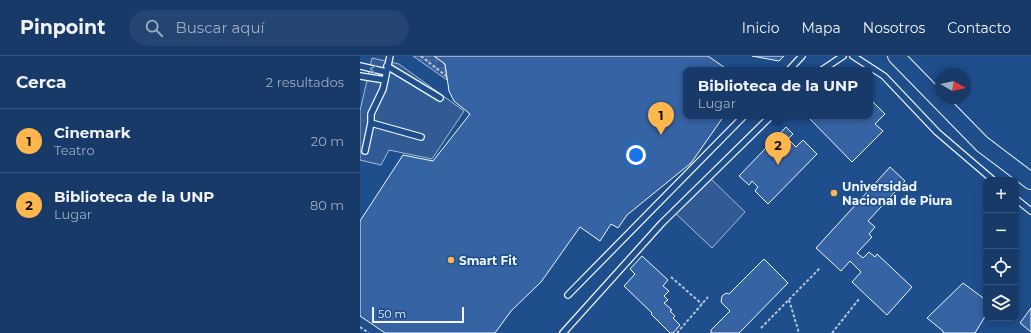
<!DOCTYPE html>
<html lang="es">
<meta charset="utf-8">
<style>
body{margin:0;font-family:Montserrat,sans-serif;background:#244571;color:#f1f3f6}
.controls{position:absolute;right:12px;bottom:12px;display:grid;overflow:hidden;border-radius:8px;box-shadow:0 2px 10px #0003}
.controls button{width:36px;height:36px;display:grid;place-items:center;padding:0;border:0;border-bottom:1px solid #36547d;background:#173a69;color:#f1f3f6;font:20px sans-serif}
.compass{position:absolute;left:575px;top:12px;width:36px;height:36px;border-radius:50%;background:#173a69;box-shadow:0 2px 10px #0003;rotate:99deg}
.scale{position:absolute;left:12px;bottom:10px;width:92px;box-sizing:border-box;padding-left:4px;border:2px solid #f2f6ff;border-top:0;font-size:11px;line-height:14px;white-space:nowrap;color:#f2f6ff;-webkit-text-stroke:3px #1f4e8c;paint-order:stroke}
.you{position:absolute;left:276px;top:99px;width:14px;height:14px;margin:-10px;border:3px solid #fff;border-radius:50%;background:#1a73e8;box-shadow:0 0 0 6px #1a73e833}
.badge{display:grid;place-items:center;width:26px;height:26px;border-radius:50%;background:#ffb74d;color:#111;font-size:13px;font-weight:700}
.pin{position:absolute;translate:-50% -33px;filter:drop-shadow(0 1px 2px #0008)}
.pin::after{content:'';position:absolute;top:21px;width:14px;height:12px;background:inherit;clip-path:polygon(0 0,100% 0,50% 100%)}
.popup{position:absolute;left:323px;top:11px;width:190px;height:52px;box-sizing:border-box;display:grid;place-content:center;border-radius:8px;background:#173a69;filter:drop-shadow(0 1px 3px #0005);font-size:13px;white-space:nowrap;color:#9eadc0}
.popup b{font-size:15px;color:#f1f3f6}
.popup::after{content:'';position:absolute;left:50%;top:100%;margin-left:-8px;border:8px solid transparent;border-top-color:#173a69}
.list{margin:0;padding:0;list-style:none}
h2{display:flex;justify-content:space-between;align-items:center;height:52px;margin:0;padding:0 16px;font-size:17px}
h2 small{font-size:13px;font-weight:400;color:#9eadc0}
.list li{display:grid;grid-template-columns:26px 1fr auto;gap:12px;align-items:center;box-sizing:border-box;height:64px;padding:0 16px;border-top:1px solid #36547d}
.list b{display:block;font-size:15px;white-space:nowrap}
.list p{margin:0;font-size:13px;white-space:nowrap;color:#9eadc0}
.list em{font-size:13px;font-style:normal;color:#9eadc0}
.icon{flex:none;width:22px;height:22px;fill:none;stroke:currentColor;stroke-width:2;stroke-linecap:round;stroke-linejoin:round}
.map{position:relative;flex:none;width:671px;height:277px;overflow:hidden}
header{display:flex;align-items:center;gap:24px;box-sizing:border-box;height:56px;padding:0 20px;background:#173a69;border-bottom:1px solid #36547d}
header strong{font-size:19px}
nav{display:flex;gap:22px;margin-inline-start:auto;font-size:14px}
.search{width:280px;height:36px;background:#244571;display:flex;align-items:center;gap:10px;box-sizing:border-box;padding:0 14px;border-radius:22px;color:#9eadc0;font-size:15px}
main{display:flex}
aside{flex:1;background:#173a69}
.map>svg:first-child{display:block}
.parking{fill:#305b95;stroke:#a8bbd7}
.plaza{fill:url(#plaza-grid);stroke:#a8bbd7}
.building{fill:#3563a3;stroke:#f2f6ff}
.lines{fill:none;stroke-linecap:round;stroke-linejoin:round}
.service-casing{stroke:#f2f6ff;stroke-width:8}
.secondary-casing{stroke:#f2f6ff;stroke-width:18}
.path{stroke:#b3c4dc;stroke-width:2;stroke-dasharray:3 2;stroke-linecap:butt}
.service{stroke:#1f4e8c;stroke-width:5.5}
.secondary{stroke:#1f4e8c;stroke-width:16}
.oneway{stroke:#7e9ac0}
.poi-dot{fill:#ffb74d;stroke:#1f4e8c;stroke-width:1.5}
.labels{text-anchor:middle;dominant-baseline:central;stroke-width:3;stroke-linejoin:round;paint-order:stroke}
.poi-label{font-size:12px;font-weight:bold;fill:#f2f6ff;stroke:#1f4e8c;text-anchor:start}
</style>
<header>
<strong>Pinpoint</strong>
<div class="search"><svg class="icon" aria-label="search" viewBox="0 0 24 24"><circle cx="10" cy="10" r="6"/><path d="M15 15l6 6"/></svg>Buscar aquí</div>
<nav><a>Inicio</a><a>Mapa</a><a>Nosotros</a><a>Contacto</a></nav>
</header>
<main>
<aside>
<h2>Cerca<small>2 resultados</small></h2>
<ul class="list">
<li><span class="badge">1</span><div><b>Cinemark</b><p>Teatro</p></div><em>20 m</em></li>
<li><span class="badge">2</span><div><b>Biblioteca de la UNP</b><p>Lugar</p></div><em>80 m</em></li>
</ul>
</aside>
<div class="map">
<svg width="671" height="277" viewBox="0 0 671 277">
<defs>
<pattern id="plaza-grid" width="8" height="8" patternUnits="userSpaceOnUse"><rect width="8" height="8" fill="#305b95"/><path d="M0 4h8M4 0v8" fill="none" stroke="#4e73a5"/></pattern>
</defs>
<rect width="100%" height="100%" fill="#1f4e8c"/>
<!-- parking -->
<path class="parking" d="M12 2 39 8 104 55 72 103 29 94 21 109 0 104V55Z
M348 120 385 156 352 192 313 155Z"/>
<!-- plaza -->
<path class="plaza" d="M53 0H74L85 8 87 24Z"/>
<!-- building -->
<path class="building" d="M74 0H348L368 14H326V60H364L331 107 267 159 258 172 251 168 240 185 220 171 181 226 151 255 135 277H25L0 260V165L43 99 73 105 110 58 94 45 89 35 85 8Z
M392 0H424L419 5Z
M510 43 525 58 515 68 523 75 492 106 447 60H510Z
M426 71 433 78 428 83 436 91 443 84 457 98 408 148 395 135 398 131 392 125 389 129 379 120Z
M530 111 545 125 508 165 515 171 509 178 512 181 497 197 503 202 509 196 515 201 517 198 552 231 527 259 492 226 501 216 490 205 481 215 456 192Z
M282 200 308 224 303 230 309 235 304 240 308 244 304 247 312 254 310 255 315 260 313 262 320 269 313 277H310L291 258 292 257 264 230 275 218 270 213Z
M404 203 428 227 379 277H351V274L370 255 361 246 362 240 366 237 369 238Z
M603 227 626 244V259L615 277H583V275L567 262Z
M671 252V276L660 267Z"/>
<g class="lines">
<!-- service casing -->
<g class="service-casing">
<path id="service" d="M493 0 524 20 577 76 633 124
M0 10 26 16
M27 10 80 42
M429 14 442 0
M462 14 483 0
M0 20 25 24
M11 67 61 81
M5 95 11 67V58L23 33 30 0
M656 143 671 155
M208 239 384 60
M203 277 302 167 411 60"/>
</g>
<!-- secondary casing -->
<g class="secondary-casing">
<path id="secondary" d="M536 0 622 88 671 125"/>
</g>
<!-- path -->
<path class="path" d="M61 0 86 20
M311 221 342 248
M429 244 439 277
M0 271 9 277
M401 272 460 212
M317 277 348 241
M472 277 499 243"/>
<!-- service -->
<use href="#service" class="service"/>
<!-- secondary -->
<use href="#secondary" class="secondary"/>
</g>
<!-- one-way arrows -->
<defs><path id="oneway-chevron" d="M-2-3.5L2.5 0L-2 3.5" fill="none" stroke-width="1.6" stroke-linecap="round" stroke-linejoin="round"/></defs>
<use class="oneway" href="#oneway-chevron" transform="translate(13 13) rotate(-168)"/>
<!-- markers -->
<g class="poi-dot">
<circle cx="474" cy="137" r="4"/>
<circle cx="91" cy="204" r="4"/>
</g>
<g class="labels">
<!-- poi labels -->
<g class="poi-label">
<text x="482" y="130">Universidad<tspan x="482" dy="14">Nacional de Piura</tspan></text>
<text x="99" y="204">Smart Fit</text>
</g>
</g>
</svg>
<div class="controls">
<button>+</button>
<button>−</button>
<button><svg class="icon" aria-label="locate" viewBox="0 0 24 24"><circle cx="12" cy="12" r="6"/><path d="M12 2v4M12 18v4M2 12h4M18 12h4"/></svg></button>
<button><svg class="icon" aria-label="layers" viewBox="0 0 24 24"><path d="M12 4l9 5-9 5-9-5zM3 14l9 5 9-5"/></svg></button>
</div>
<svg class="compass" viewBox="-18 -18 36 36"><path d="M0-13l5 13h-10z" fill="#e53935"/><path d="M0 13l5-13h-10z" fill="#9eadc0"/></svg>
<div class="scale">50 m</div>
<div class="you"></div>
<div class="pin badge" style="left:301px;top:79px">1</div>
<div class="pin badge" style="left:418px;top:109px">2</div>
<div class="popup"><b>Biblioteca de la UNP</b>Lugar</div>
</div>
</main>
